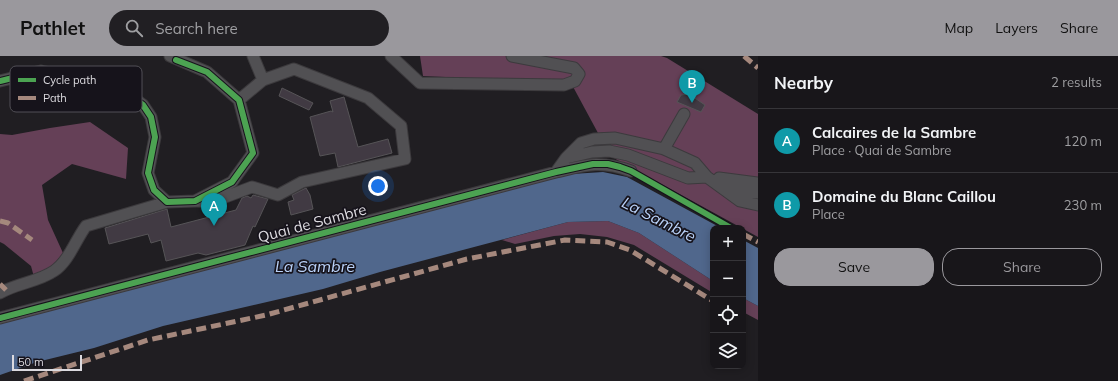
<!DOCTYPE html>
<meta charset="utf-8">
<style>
body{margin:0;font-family:Mulish,sans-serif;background:#211f23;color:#f1f3f6}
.controls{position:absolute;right:12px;bottom:12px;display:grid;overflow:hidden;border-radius:8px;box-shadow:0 2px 10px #0003}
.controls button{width:36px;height:36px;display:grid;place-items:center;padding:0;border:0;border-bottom:1px solid #363539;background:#18161a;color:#f1f3f6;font:20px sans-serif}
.scale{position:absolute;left:12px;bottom:10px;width:70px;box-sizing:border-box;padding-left:4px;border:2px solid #dcdadf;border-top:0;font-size:11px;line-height:14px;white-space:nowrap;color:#dcdadf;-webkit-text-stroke:3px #16131b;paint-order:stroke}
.you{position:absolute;left:378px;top:130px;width:14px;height:14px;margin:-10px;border:3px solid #fff;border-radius:50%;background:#1a73e8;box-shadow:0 0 0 6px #1a73e833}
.badge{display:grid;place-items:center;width:26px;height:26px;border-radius:50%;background:#9a989d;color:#fff;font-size:13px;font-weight:700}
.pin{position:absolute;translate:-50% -33px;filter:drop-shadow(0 1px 2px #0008)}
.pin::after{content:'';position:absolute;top:21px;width:14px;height:12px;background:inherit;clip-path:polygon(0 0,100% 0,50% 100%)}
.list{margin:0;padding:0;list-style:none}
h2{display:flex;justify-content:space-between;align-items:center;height:52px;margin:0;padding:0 16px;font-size:17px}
h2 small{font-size:13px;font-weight:400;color:#9f9fa2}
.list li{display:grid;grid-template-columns:26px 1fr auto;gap:12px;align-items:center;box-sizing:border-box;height:64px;padding:0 16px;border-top:1px solid #363539}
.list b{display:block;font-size:15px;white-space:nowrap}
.list p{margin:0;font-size:13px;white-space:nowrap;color:#9f9fa2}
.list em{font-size:13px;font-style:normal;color:#9f9fa2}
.actions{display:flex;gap:8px;padding:12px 16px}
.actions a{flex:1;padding:9px 0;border:1px solid #9a989d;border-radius:16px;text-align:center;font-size:14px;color:#9a989d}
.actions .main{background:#9a989d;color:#111}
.icon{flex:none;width:22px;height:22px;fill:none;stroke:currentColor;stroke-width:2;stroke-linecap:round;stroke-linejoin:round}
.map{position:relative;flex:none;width:758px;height:325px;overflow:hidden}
header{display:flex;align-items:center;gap:24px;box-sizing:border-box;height:56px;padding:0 20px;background:#9a989d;color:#111}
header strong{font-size:19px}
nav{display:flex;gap:22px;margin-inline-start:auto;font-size:14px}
.search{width:280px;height:36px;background:#211f23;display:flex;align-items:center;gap:10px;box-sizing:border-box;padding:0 14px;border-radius:22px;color:#9f9fa2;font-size:15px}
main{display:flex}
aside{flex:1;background:#18161a}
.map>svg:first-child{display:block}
.forest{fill:#654057}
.water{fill:#50678c}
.building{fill:#413a43;stroke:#565457}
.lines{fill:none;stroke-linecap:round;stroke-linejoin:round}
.minor-casing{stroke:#3c3a3d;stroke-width:13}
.minor{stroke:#515053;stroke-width:11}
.quiet{stroke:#a5887d;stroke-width:5;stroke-dasharray:10 5;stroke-linecap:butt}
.cycleway-casing{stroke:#16131b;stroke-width:8}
.cycleway{stroke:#4ca352;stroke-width:6}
.labels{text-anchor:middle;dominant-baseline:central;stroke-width:3.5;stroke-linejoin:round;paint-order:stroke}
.street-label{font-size:15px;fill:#dcdadf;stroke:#16131b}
.water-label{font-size:16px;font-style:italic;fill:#bad2f9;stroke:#16131b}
.key{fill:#16131b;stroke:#514f56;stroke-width:1}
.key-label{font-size:11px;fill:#dcdadf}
</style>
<header>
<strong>Pathlet</strong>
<div class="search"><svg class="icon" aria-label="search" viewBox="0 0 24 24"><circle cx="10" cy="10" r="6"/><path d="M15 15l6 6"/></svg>Search here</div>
<nav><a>Map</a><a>Layers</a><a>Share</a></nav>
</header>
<main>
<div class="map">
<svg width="758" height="325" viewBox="0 0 758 325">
<rect width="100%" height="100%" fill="#201e22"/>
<!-- forest -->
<path class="forest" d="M420 0H661L667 2 758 58V181L601 95 598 77 571 27 423 20Z
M90 66 128 92 126 123 72 108 42 129 48 164 63 197 47 217 34 221 31 210 4 188 0 186V78L12 79 50 72Z
M608 165 639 177 713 225V237L634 189 607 181 580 178 554 180 515 188 502 184 568 166Z
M743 242 758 250V264L743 256Z"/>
<!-- water -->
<path class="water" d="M603 116 627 121 721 172H713V225L639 177 608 165 568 166 380 216 323 233 163 270 94 292 37 306 0 319V268L409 158 572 118Z
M743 184 758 192V250L743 242Z"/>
<!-- building -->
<path class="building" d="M282 32 313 47 309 54 279 40Z
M689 38 705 49 701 56 677 46 681 39Z
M344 41 358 91 388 83 392 97 338 111 335 97 320 100 310 61 331 55 333 56 330 45Z
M306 132 310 139 313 153 291 159 288 146 294 144 292 139Z
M253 139 268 143 255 171 253 170 245 189 206 199 198 197 166 205 161 184 151 187 148 178 109 188 105 172 167 153 171 171 236 154 242 142 247 140 251 142Z"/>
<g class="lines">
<!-- minor casing -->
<g class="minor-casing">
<path id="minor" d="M253 0 263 24
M391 0 420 27 564 29 575 25 579 18 574 12 512 0
M0 25 41 15 83 24 128 38 143 49 151 61 155 81 148 117 154 134 167 146 195 145 232 126 253 97 239 44 207 16 170 0
M664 93 684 58
M556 116 566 102 592 96 609 95 628 99 688 122 707 121 695 107 664 93 615 82 594 83 581 87 566 102
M707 121 740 145 758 149
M719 122 758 127
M724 128 736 134 758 137
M197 145 212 146 252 131 278 139 302 126 405 103 401 70 368 42 294 13 263 24 239 44
M0 237C17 227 38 226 54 215 69 205 76 183 86 170L167 146
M0 262 556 116C586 109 600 104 631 115"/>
</g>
<!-- minor -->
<use href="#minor" class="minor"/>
<!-- quiet -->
<path class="quiet" d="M744 0 758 12
M0 165 8 167 32 184
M743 178 758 186
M0 228 6 234
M24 325 148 284 266 259 467 203 565 184 607 186 630 194 713 245"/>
<!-- cycleway casing -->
<g class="cycleway-casing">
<path id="cycleway" d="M0 25 41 15 83 24 128 38 143 49 151 61 155 81 148 117 154 134 167 146 195 145 232 126 253 97 239 44 207 16 176 4
M0 262 556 116 593 108H608L620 111 631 115 731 172"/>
</g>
<!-- cycleway -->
<use href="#cycleway" class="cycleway"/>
</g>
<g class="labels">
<!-- street labels -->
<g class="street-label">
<text transform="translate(312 167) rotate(-15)">Quai de Sambre</text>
</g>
<!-- water labels -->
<g class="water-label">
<text transform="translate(659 163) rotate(27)">La Sambre</text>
<text x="315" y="210">La Sambre</text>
</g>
</g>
<!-- legend -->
<rect x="10" y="10" width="132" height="46" rx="6" class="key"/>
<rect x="18" y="22" width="18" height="4" fill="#4ca352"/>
<rect x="18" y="40" width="18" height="4" fill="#a5887d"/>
<g class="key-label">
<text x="43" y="28">Cycle path</text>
<text x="43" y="46">Path</text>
</g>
</svg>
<div class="controls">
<button>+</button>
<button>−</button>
<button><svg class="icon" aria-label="locate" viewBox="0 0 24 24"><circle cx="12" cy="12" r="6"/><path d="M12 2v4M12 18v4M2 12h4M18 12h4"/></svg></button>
<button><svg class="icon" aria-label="layers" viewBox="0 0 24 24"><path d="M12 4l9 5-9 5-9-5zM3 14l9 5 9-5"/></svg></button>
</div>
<div class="scale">50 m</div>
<div class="you"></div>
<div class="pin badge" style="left:214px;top:170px;background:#0f9aa8">A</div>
<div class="pin badge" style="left:692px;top:47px;background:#0f9aa8">B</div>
</div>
<aside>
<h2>Nearby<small>2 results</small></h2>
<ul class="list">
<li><span class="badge" style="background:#0f9aa8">A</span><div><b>Calcaires de la Sambre</b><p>Place · Quai de Sambre</p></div><em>120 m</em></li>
<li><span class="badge" style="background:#0f9aa8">B</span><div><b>Domaine du Blanc Caillou</b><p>Place</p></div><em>230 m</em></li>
</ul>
<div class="actions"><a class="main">Save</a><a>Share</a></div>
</aside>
</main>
